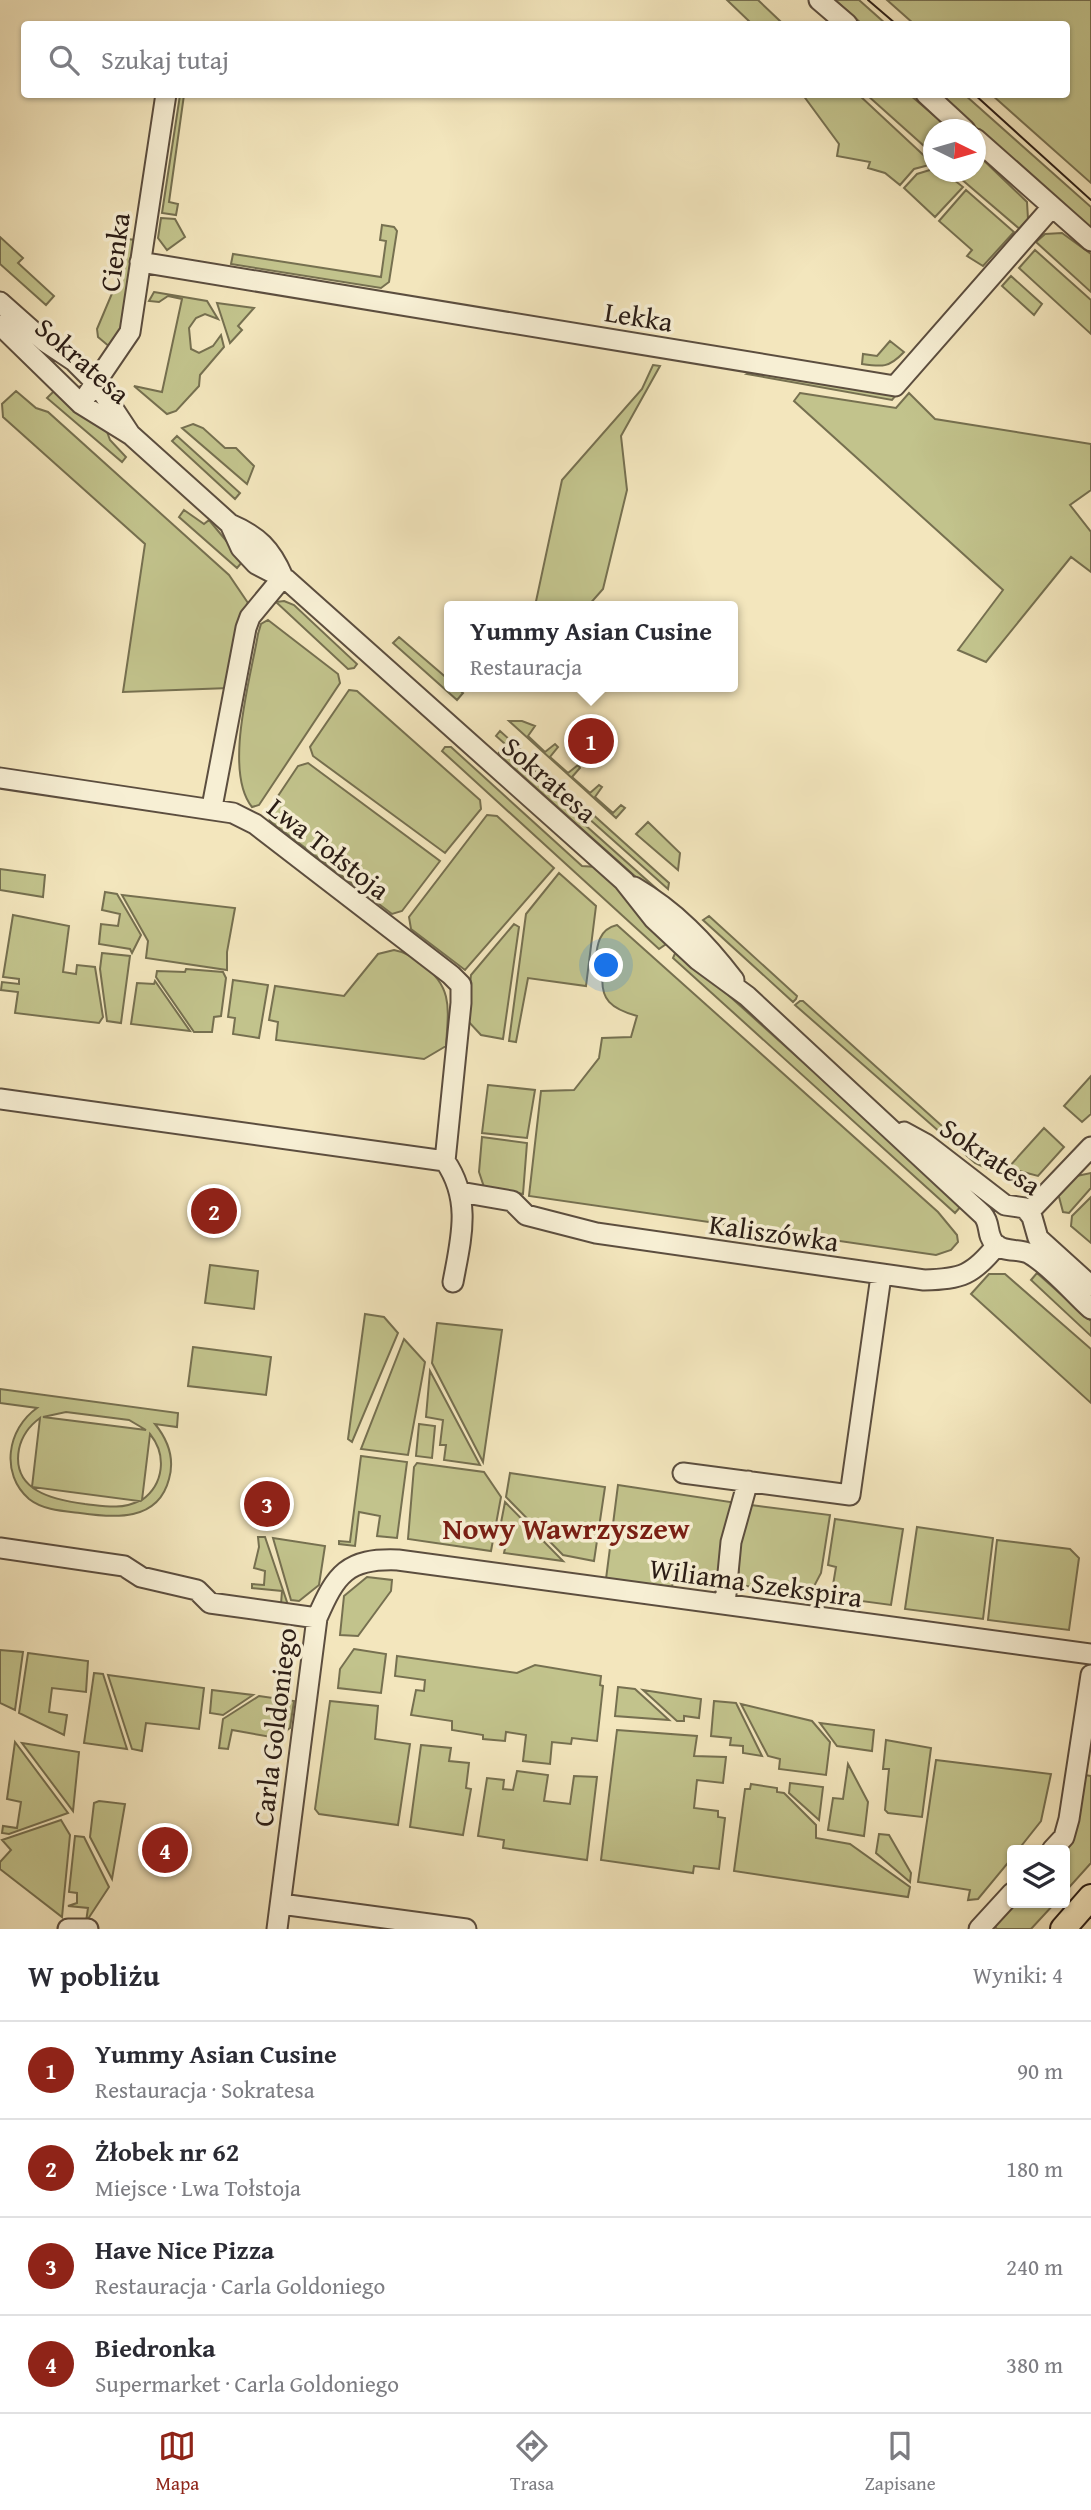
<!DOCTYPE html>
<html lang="pl">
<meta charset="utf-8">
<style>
body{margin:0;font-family:"Gentium Book Plus",serif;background:#f7f7f7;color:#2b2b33}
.controls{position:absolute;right:21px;bottom:21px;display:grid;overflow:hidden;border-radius:7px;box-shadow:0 2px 5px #0004}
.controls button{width:63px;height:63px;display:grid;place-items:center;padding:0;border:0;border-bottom:2px solid #e1e1e2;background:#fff;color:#2b2b33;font:35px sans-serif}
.compass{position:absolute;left:923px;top:119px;width:63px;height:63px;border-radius:50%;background:#fff;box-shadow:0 2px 5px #0004;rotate:95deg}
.you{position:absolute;left:607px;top:966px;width:24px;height:24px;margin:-18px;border:5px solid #fff;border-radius:50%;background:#1a73e8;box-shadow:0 0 0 10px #1a73e833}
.badge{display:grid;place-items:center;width:46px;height:46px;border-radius:50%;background:#8f2418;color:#fff;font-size:23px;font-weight:700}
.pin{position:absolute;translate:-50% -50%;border:4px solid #fff;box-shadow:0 2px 7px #0006}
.popup{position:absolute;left:444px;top:601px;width:294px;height:91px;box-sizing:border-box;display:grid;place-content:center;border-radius:7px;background:#fff;filter:drop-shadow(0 2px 5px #0005);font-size:23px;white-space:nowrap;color:#7c7c81}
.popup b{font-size:26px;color:#2b2b33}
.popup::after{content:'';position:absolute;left:50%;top:100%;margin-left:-14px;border:14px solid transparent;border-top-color:#fff}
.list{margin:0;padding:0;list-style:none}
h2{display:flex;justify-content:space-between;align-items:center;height:91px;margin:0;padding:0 28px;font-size:30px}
h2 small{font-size:23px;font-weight:400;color:#7c7c81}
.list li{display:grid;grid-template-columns:46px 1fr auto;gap:21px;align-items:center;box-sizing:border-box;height:98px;padding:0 28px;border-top:2px solid #e1e1e2}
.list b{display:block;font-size:26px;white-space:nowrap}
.list p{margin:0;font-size:23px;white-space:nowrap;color:#7c7c81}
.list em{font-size:23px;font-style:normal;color:#7c7c81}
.icon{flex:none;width:38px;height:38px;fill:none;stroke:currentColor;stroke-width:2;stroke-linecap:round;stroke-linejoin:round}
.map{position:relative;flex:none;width:1091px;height:1929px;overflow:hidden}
.search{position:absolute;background:#fff;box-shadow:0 2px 5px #0004;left:21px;right:21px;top:21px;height:77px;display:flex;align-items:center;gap:18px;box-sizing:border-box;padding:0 24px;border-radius:7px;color:#7c7c81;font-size:26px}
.sheet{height:483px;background:#fff}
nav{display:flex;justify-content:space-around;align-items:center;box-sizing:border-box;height:98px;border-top:2px solid #e1e1e2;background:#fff;font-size:19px;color:#7c7c81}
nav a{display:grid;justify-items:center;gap:4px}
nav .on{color:#8f2418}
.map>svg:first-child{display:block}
.green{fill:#c2c38c;stroke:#767050;stroke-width:2;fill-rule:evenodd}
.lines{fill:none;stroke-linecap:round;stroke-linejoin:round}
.minor-casing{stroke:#5c4e3f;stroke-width:23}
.major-casing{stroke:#2a1c15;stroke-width:28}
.minor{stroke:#f7efd4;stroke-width:19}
.major{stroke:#f3e6bd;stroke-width:24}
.tram{stroke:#2a1c15;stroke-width:2}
.labels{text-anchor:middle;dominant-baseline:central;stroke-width:7;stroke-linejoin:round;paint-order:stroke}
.street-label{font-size:28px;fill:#2a1c15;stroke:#f7efd4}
.neighbourhood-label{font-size:30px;font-weight:bold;fill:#7a1f14;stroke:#f7efd4}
</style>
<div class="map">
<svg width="1091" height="1929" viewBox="0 0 1091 1929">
<rect width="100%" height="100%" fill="#f3e6bd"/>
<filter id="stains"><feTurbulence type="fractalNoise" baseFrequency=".00286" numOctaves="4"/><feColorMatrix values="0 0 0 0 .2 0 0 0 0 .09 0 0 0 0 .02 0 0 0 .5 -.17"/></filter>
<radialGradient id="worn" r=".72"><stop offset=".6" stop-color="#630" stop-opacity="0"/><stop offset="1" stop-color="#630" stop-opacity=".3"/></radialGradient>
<!-- green -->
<path class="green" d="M727 0H758L780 21 776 24H752Z
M835 0H859L886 24H862Z
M887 0H1091V183L992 95 1066 94V24H914Z
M180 95H184L169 202 178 204 176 215 162 213Z
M803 95H859L933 164 914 169 900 185 885 173 868 168 870 162 837 156 839 144Z
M867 95H910L950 129 934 130 933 154Z
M940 95H965L1091 207V230Z
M976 153 1027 202 1028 219 1022 231 953 172H976Z
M933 169 934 172H944L963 187 935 217 904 188 917 174Z
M966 190 1014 232 983 266 967 256 972 250 939 221Z
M161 218 175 219 185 237 167 250 158 238Z
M382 225 394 227 397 231 389 282 381 288 231 264 233 254 381 277 386 241 380 240Z
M1062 233 1091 254V292L1036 242 1045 234Z
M0 237 23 258 18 263 54 296 46 305 0 264Z
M127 239 136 240 122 326 111 348 98 337 97 329 116 284 122 243Z
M1035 250 1091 300V334L1019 268Z
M1011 276 1042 304 1034 315 1002 286Z
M154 292 207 301 218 319 205 314 196 318 189 328 191 349 199 353 213 346 221 335 224 347 200 375 199 386 176 411 167 414 134 386 162 392 182 299 168 296 159 302 149 301Z
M217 303 254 308 238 326 242 330 230 343Z
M890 341 904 352C889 368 882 367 862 364L863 354 877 356Z
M653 365 660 366 621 436 627 490 603 589 588 606H535L562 480 642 389Z
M757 369 897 394 892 400 747 374Z
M16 391 36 408 48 412 229 575 248 603 240 618 229 688 123 692 145 544 3 417 2 404Z
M54 391 106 429 110 440 126 457 122 462 47 398Z
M800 393 896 408 909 393 935 419 1091 444V490L1070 505 1091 532V572L1071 557 986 662 958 650 1003 590 794 401Z
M193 424 203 428 225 448H236L254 466 247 484 182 428Z
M177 436 240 493 235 499 172 441Z
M184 510 204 524 209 520 243 561 237 568 179 517Z
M284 601 294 605 357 664 354 668 348 669 276 602Z
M268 620 338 674 340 683 259 805 252 807C223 771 251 677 258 634L261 624Z
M399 637 449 680V687H456L463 693 457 700 393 643Z
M349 690 357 691 480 800 481 809 445 853 313 756 310 747Z
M509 721H522L535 726 528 736 545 752 555 744 558 747 550 757 568 773 578 765 580 768 572 777 590 793 599 785 602 787 595 797 613 813 621 805 625 808 616 818Z
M500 731 669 883 668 889 496 736Z
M445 747H451L582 866 597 867 669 942 659 949 442 751Z
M501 750 659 891 656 895 498 754Z
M308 763 440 861 402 911 392 914 270 821 268 811 298 766Z
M487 815 497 816 554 868 465 970 411 929 409 917Z
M648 822 680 853 678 870 636 834Z
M0 869 45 875 43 897 0 890Z
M559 873 596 906 586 986 528 978 516 1042 509 1041 526 914Z
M105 892 117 894 141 935 132 953 130 949 99 944 101 924 118 926 120 914 102 910Z
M122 895 235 908 227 952V970L146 958 148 941Z
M13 915 69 926 63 972 76 974 77 965 95 967 103 1017 99 1023 15 1013 18 992 1 990 2 982 19 984V979L3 977Z
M709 916 797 996 796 999 793 1002 703 920Z
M514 924 519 927 503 1039 481 1035 466 1019 471 975Z
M617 925 938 1212 957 1235 958 1242 951 1250 936 1255 529 1196 541 1091 574 1090 599 1058 602 1038 631 1037 637 1016C612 1009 599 1000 603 972L594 971C597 952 595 930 617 925Z
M677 949 962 1205 955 1213 673 958Z
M394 950C406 952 414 958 423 965 454 988 448 1011 446 1046L424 1059 276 1040 278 1022 269 1020 275 986 344 996 378 954Z
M102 953 130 956 121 1023 107 1021 100 969Z
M186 969 223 972 226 978 221 1016 214 1017 212 1032H194L156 977 157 971 185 972Z
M233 980 268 985 259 1038 233 1034 235 1018 228 1017Z
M155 981 190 1031 131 1024 137 983 154 984Z
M800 1001H803L992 1171 975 1163 795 1005Z
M1091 1076V1114L1082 1122 1064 1106Z
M488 1085 535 1090 527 1138 482 1133Z
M1044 1128 1064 1147 1038 1176 1008 1168Z
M482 1137 527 1143 523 1194 484 1187 479 1172Z
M1091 1173V1188L1069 1213 1063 1212 1058 1193 1072 1177Z
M1091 1197V1243L1071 1226 1072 1216Z
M210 1265 258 1271 254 1309 205 1303Z
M1037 1273 1091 1321V1336L1031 1280Z
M989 1274H1005L1091 1349V1403L971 1294Z
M365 1314 384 1317 398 1333 352 1442 348 1439Z
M437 1323 502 1330 483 1462 432 1363Z
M404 1339 425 1362 408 1455 361 1449Z
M193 1347 271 1357 266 1395 188 1386Z
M430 1371 480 1465 444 1460 446 1445H440L443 1420 426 1417Z
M0 1389 178 1413 177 1427 155 1424C168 1440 175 1458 169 1479 158 1522 114 1518 80 1513 62 1511 43 1510 29 1499 0 1474 7 1429 37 1408L0 1403ZM66 1412 129 1420 146 1430 43 1417ZM40 1418 32 1487 139 1501C121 1510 104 1506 85 1504 54 1500 11 1491 19 1449 22 1435 29 1426 40 1418ZM150 1434C167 1455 164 1484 142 1500Z
M419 1424 435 1426 432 1458 416 1456Z
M361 1456 407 1462 397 1538 377 1536 380 1516 359 1512 355 1546 339 1544V1541L350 1542Z
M417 1463 484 1472 501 1497 491 1551 408 1539 414 1467Z
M510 1473 605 1487 594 1561 563 1555 506 1497Z
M618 1485 737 1503 719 1583 674 1576 672 1587 606 1579Z
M505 1502 563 1561 504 1553 509 1531 500 1528Z
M751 1505 830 1515 821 1573 810 1594 739 1585 738 1550Z
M835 1519 903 1529 891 1605 831 1597 836 1567 828 1565Z
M917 1527 993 1538 983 1619 905 1609Z
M258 1537H265L288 1605 281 1604 282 1591 252 1588V1584L264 1585 265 1571 254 1568 259 1547Z
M273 1538 325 1546 319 1585 299 1601 291 1600Z
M997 1540 1070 1549 1079 1558 1069 1630 988 1620Z
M367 1577 392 1580 391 1591 358 1636 340 1635 344 1596Z
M354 1649 386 1654 381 1693 338 1688 340 1669Z
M0 1650 23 1652 15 1710 0 1703Z
M28 1653 88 1661 86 1692 52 1688 49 1712 67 1715 64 1735 19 1713Z
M397 1656 517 1673 535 1665 601 1676 600 1685 603 1686 597 1741 572 1738 571 1744 552 1742 550 1764 523 1761 526 1735 506 1732 505 1741 483 1739V1735L452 1730V1721L411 1715 416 1690 424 1691 425 1680 395 1676Z
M94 1673 103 1674 127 1749 84 1743Z
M108 1675 204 1688 199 1729 146 1723 142 1751 132 1749Z
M618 1687 635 1689 669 1720 615 1716Z
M212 1690 253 1695 223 1715 210 1713Z
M643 1690 701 1699 699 1718 684 1716V1721H677Z
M259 1696 294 1701 290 1728 277 1738 232 1730 228 1749 219 1748 223 1719Z
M330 1701 378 1706 375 1739 410 1744 398 1825 319 1814 315 1809Z
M714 1701 736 1703 762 1756 743 1753V1746L730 1745 731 1738 711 1736Z
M741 1704 812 1721 830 1742 826 1775 779 1769 780 1759 768 1756Z
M820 1723 874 1730 872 1751 837 1746Z
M617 1730 697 1736 694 1756 726 1757 723 1783 697 1780 694 1808 718 1811V1817L725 1818 719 1869 694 1866 693 1873 601 1860Z
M886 1740 931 1748 922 1817 888 1813 885 1810 889 1769H883Z
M15 1742 68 1813 9 1834 2 1833 3 1826 17 1828 21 1802 7 1799Z
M22 1743 79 1752 73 1811Z
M421 1745 451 1748 449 1761 469 1763 466 1788 471 1789 463 1835 410 1827Z
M936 1760 1051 1774 1041 1821 1018 1850H1012V1858L978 1899 968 1900 970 1890 918 1882Z
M848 1764 868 1802 864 1836 828 1830 833 1798 843 1799Z
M517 1771 548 1775 544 1801 570 1804 574 1776 597 1777 587 1860 503 1848 504 1840 478 1836 487 1778 504 1780 503 1789 513 1790Z
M1085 1775 1091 1776V1863L1065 1892V1850Z
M790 1783 823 1787 819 1820 789 1793Z
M751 1784 777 1788V1792L784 1793 816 1825V1838L850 1844 910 1887 908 1897 734 1871 745 1789H750Z
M99 1801 125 1804 112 1879 90 1837 94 1803Z
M61 1820 70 1835 62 1917 0 1869V1862L11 1850 2 1840Z
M879 1834 889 1835 911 1873 910 1882 876 1853Z
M75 1836 84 1837 109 1887 86 1922 88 1908 68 1906 77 1903V1893L69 1892Z
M1014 1903H1055L1031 1929H997L994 1926Z"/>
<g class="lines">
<!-- minor casing -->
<g class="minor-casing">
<path id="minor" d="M819 0 847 24
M926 94 965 130
M976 139 1091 241
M140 262 895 386 1052 207
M0 302 44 341 74 361 97 384 130 434
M0 325 81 404 131 435 230 524C258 536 271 549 283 577
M81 404 130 332 166 94
M230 524 241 548 256 564 287 580 624 881 654 919 698 960 747 996 983 1215C991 1224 986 1235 995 1244 1005 1253 1019 1248 1030 1254 1052 1267 1072 1292 1091 1309
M0 778 233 813 255 824 451 975 461 985V1003L445 1161
M212 807 246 628 250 617 283 577
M634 887C675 911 705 942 734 980
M0 1099 445 1161C472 1200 461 1239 453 1282
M904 1132 926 1144 1005 1205 1025 1208 1032 1217 1038 1238 1091 1286
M460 1192 512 1201 526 1215 596 1233 924 1280C962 1279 973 1275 997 1245
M1029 1212 1091 1147
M683 1473 850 1495 881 1276
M0 1548 124 1566 141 1577 197 1590 210 1603 317 1618
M725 1604 731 1542 748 1481
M1052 1850 1064 1837 1069 1819 1091 1675
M281 1904 466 1929
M68 1929H88
M277 1929 317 1618C336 1574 347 1558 398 1560L1091 1654
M979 1929 1012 1893"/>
</g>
<!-- major casing -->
<g class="major-casing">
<path id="major" d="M1063 1929 1091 1897"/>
</g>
<!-- minor -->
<use href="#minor" class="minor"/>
<!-- major -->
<use href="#major" class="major"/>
<!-- tram -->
<path class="tram" d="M868 0 896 24
M974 94 1091 200"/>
</g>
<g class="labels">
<!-- street labels -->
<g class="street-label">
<text transform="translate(114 252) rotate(-82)">Cienka</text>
<text transform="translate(639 316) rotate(9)">Lekka</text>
<text transform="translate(83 360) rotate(41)">Sokratesa</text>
<text transform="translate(550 779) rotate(41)">Sokratesa</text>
<text transform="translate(329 848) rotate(38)">Lwa Tołstoja</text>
<text transform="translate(991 1156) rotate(34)">Sokratesa</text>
<text transform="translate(774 1232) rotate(8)">Kaliszówka</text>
<text transform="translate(756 1582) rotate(8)">Wiliama Szekspira</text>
<text transform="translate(274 1727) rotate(-83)">Carla Goldoniego</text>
</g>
<!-- neighbourhood labels -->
<g class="neighbourhood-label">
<text x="566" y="1528">Nowy Wawrzyszew</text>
</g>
</g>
<rect width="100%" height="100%" filter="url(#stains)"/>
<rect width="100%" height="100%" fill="url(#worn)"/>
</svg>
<div class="controls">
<button><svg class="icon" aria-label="layers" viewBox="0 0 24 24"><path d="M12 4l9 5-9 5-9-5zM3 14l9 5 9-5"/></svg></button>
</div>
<svg class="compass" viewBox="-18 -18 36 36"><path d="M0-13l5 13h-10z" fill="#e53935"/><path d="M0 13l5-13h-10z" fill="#7c7c81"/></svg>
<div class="you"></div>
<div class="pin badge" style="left:591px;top:741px">1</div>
<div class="popup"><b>Yummy Asian Cusine</b>Restauracja</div>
<div class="pin badge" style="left:214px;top:1211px">2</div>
<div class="pin badge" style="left:267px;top:1504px">3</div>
<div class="pin badge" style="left:165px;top:1850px">4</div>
<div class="search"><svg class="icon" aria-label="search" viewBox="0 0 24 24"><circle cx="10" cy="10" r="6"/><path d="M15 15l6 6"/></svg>Szukaj tutaj</div>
</div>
<section class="sheet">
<h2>W pobliżu<small>Wyniki: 4</small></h2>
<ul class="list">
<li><span class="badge">1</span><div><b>Yummy Asian Cusine</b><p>Restauracja · Sokratesa</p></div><em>90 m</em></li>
<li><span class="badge">2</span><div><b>Żłobek nr 62</b><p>Miejsce · Lwa Tołstoja</p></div><em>180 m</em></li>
<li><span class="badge">3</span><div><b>Have Nice Pizza</b><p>Restauracja · Carla Goldoniego</p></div><em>240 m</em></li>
<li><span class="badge">4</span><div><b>Biedronka</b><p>Supermarket · Carla Goldoniego</p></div><em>380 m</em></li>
</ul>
</section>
<nav>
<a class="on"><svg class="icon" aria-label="map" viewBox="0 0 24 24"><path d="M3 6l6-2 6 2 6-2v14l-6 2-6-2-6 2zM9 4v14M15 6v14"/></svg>Mapa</a>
<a><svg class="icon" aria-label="directions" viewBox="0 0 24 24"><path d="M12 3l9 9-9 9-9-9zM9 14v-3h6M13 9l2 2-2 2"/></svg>Trasa</a>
<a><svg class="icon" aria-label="saved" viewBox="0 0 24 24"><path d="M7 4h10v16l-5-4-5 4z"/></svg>Zapisane</a>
</nav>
